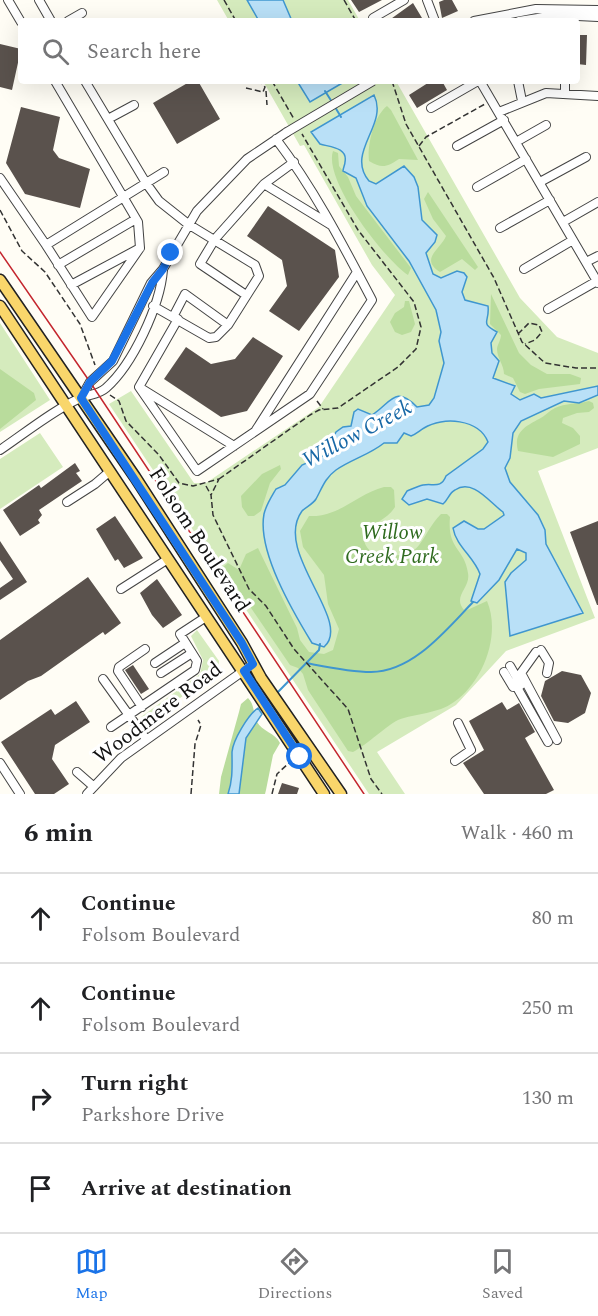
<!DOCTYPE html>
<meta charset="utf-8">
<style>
body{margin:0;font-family:Spectral,serif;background:#f6f6f6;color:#202124}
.stop{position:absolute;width:18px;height:18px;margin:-14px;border:4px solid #1a73e8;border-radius:50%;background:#fff}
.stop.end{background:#1a73e8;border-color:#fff;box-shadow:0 2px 6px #0008}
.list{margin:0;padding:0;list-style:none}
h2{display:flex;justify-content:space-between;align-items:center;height:78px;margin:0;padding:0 24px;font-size:26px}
h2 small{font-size:20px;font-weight:400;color:#757577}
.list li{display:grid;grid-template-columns:39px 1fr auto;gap:18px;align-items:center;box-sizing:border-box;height:90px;padding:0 24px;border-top:2px solid #e0e0e0}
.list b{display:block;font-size:22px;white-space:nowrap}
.list p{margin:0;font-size:20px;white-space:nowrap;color:#757577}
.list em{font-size:20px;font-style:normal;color:#757577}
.icon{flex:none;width:33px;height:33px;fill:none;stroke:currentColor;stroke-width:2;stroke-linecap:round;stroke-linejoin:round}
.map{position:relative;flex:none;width:598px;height:794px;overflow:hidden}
.search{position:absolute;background:#fff;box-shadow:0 6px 24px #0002;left:18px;right:18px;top:18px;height:66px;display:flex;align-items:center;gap:15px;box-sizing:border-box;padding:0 21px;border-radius:6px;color:#757577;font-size:22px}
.sheet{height:438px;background:#fff}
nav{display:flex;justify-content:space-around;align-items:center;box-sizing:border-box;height:84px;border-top:2px solid #e0e0e0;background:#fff;font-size:16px;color:#757577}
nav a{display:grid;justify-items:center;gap:3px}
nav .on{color:#1a73e8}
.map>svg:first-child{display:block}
.green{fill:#d5ebbd}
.forest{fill:#b9dc9c}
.water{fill:#b9e0f7;stroke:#3f96cf;stroke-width:1.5}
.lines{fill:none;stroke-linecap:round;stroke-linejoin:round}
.stream{stroke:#3f96cf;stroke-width:2}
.building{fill:#5a524d}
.minor-casing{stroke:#444;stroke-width:10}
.major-casing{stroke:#222;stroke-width:13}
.path{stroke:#333;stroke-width:1.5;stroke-dasharray:6 3;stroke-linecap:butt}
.minor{stroke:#fff;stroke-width:8}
.major{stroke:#f9d66b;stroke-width:10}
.tram{stroke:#c4262e;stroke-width:1.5}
.minor-bridge-casing{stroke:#444;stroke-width:10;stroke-linecap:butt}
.minor-bridge{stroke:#fff;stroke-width:8}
.route{stroke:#1a73e8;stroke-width:8}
.labels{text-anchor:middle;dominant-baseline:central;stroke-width:6;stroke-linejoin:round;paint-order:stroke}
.park-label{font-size:21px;font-style:italic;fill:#2f6b1f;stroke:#fff}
.street-label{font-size:21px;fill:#111;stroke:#fff}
.water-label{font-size:22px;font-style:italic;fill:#1768a6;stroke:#fff}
</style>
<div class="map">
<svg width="598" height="794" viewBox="0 0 598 794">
<rect width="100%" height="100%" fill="#fffdf5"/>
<!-- green -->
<path class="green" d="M217 0H348L360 21H229Z
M263 81H396L520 298 557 337 598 353V448L538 471 595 618 506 651 456 705 377 752 405 794H369L109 404 131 391 194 483H206L319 407 395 295 372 265 304 145 300 146Z
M0 323 50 400 0 432Z
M40 433 63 467 0 509V459Z
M197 630 219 661 218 672 145 722 141 717 200 674 203 660 191 636Z"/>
<!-- forest -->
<path class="forest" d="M387 106 391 110 418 160 399 159C387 167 382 169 369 161 367 145 374 116 387 106Z
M333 151 338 153 339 166 348 177 356 196 411 268 408 275C384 259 323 180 333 151Z
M428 192 478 267 475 270 462 259 440 272C419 259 441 249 446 236L433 219 424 199Z
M491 294 519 353 531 365 547 374H570L581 378 580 384 539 389 525 394 520 392 513 378 504 374C504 365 497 358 497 349 497 345 501 340 501 335L490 324Z
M405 301H409L415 324 411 332 402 335 395 332 390 322 395 313 404 307Z
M0 369 34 393 36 400 0 429Z
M589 401 593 403 594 408 589 412 577 413 563 418 562 423 573 428 580 436V444L553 457 518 451C513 432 526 426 539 419 545 416 549 411 555 408 565 403 578 404 589 401Z
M280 465 281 469 270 483 261 511 254 516H248L242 507 241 496 262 474Z
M384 487H391L394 490 395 507C387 520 372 523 363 534 364 545 368 553 380 554 425 561 417 539 441 514H447L450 517C447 550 464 547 468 573 471 589 451 596 465 611L487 601C501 634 484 681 454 702 438 714 416 713 398 720 386 726 368 744 353 752L348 751 308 690 303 674 298 668 290 665 223 567 228 563 239 570 246 554 258 548 297 628 300 640 309 652 324 654 333 650 339 629 328 604 324 575 303 547 300 531 309 516C338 518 357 494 384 487Z
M248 698C255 705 253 714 257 722 262 731 275 733 280 743L273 755 266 790 265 794H219L221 777 239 712 241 704Z"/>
<!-- water -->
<path class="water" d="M247 0H283L292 21H259Z
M297 81H343L344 82 310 102Z
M374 95C389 125 345 152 369 181L376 184 404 166 414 177 418 187 422 220 437 235 435 242 426 253 433 274 441 278 457 271 464 273 467 277 462 292 465 300 488 306C490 323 479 322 497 332L491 343 492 353 499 361 493 378 515 386 511 394 520 400 534 394 541 398 598 386V395L579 403 564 401 521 421 513 433 510 458 505 468 510 482 538 515 545 530 546 544 583 613 510 636 505 582 511 573 526 560V553L517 549 499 580 477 603 471 601 480 574C474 557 456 546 453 528L464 521 478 529H484L504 515 503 512C490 503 473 478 455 490 449 493 448 500 443 504L427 499 409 505 402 499 407 491C412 489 418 486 423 485 433 483 441 489 446 476L483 449 488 442C479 419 443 416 424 428 419 431 416 434 411 436L404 433 397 443H384C369 455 352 459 336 470 325 478 322 488 316 499 313 504 306 507 302 511 272 552 354 621 324 647L312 643C293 612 257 551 264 514 266 505 272 496 276 489L285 485 302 465 325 455 336 432 343 427 351 426 354 412 358 409 372 415C391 403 395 384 417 407L429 405 434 398 444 363 439 341 441 332 436 310 409 261 367 206 356 178 343 171C343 168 345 165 345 162 348 147 329 147 320 144L311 132Z
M258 708 262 714 246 738 239 794H228C233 779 232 767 232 752 233 740 248 715 258 708Z"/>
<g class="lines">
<!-- stream -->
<path class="stream" d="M325 91 332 102
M335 107 341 117
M306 663C327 667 350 672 371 672 413 672 447 629 473 602
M277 693 319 650 320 644"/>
</g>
<!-- building -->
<path class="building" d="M351 0H382L359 12Z
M444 0H452L458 11 442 18 439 2Z
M413 3 422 18 417 21H388Z
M577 35H587L586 65 577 64Z
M0 44 21 49 12 90 0 87Z
M191 81H198L220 119 177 144 153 103Z
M431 81H442L447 90 417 108 409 95Z
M21 107 60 117 53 150 59 158 90 169 80 208 25 194 6 163Z
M268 206 335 250 339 277 299 331 269 311 287 286 282 260 247 236Z
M253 337 283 356 247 411 221 417 164 379 186 347 211 364 235 359Z
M75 463 80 471 76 473 82 481 39 510 42 515 38 520 40 523 20 536 3 510 39 485 41 488Z
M115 516 143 558 124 568 118 559 115 561 96 529Z
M598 521V605H597L570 532Z
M0 541 27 582 0 600V588L13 579 0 560Z
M88 577 121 623 105 635 103 632 41 676 28 681 0 700V640Z
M157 579 182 615 163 628 152 615 140 593Z
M133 665 149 689 141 694 125 670Z
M562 671 581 675 591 693 585 713 568 723 554 721 541 696 545 681Z
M76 701 90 722 55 745 52 759 69 784 54 794H35L1 742 51 709 55 715Z
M502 702 507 710 519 703 535 732 525 738 554 790 546 794H484L463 763 484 750 469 721Z
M282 783 299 788 297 794H278Z"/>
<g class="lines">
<!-- minor casing -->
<g class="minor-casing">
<path id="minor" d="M8 0 21 22
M39 0 51 21
M427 0 435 21
M373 18 404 0
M68 21 82 13
M474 21 536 9 598 10
M519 21 557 15 598 17
M55 81 138 222 140 248
M85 81 146 183 159 201 188 224 255 265 259 276 228 325
M480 81 598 283
M518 81 522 101
M565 94V81
M431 108 478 81
M499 112 546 93 598 96
M108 119 134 105
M516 142 546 125
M457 146 504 120
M294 162 264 184 331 225
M0 178 46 245
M540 182 586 157
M477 187 526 159
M563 222 598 202
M500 228 550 200
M586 262 598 256
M58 265 136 219
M524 269 573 240
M71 285 140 248 92 317 46 245 164 172
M246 295 200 264 215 239 264 184
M153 306 209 338 216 337 228 325 185 294 173 317
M548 309 597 281
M178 319 139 387 197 471 310 394 372 300C343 245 314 189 276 139
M142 389 234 446
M81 398 90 382 113 361 151 283 163 269 197 211 247 159 287 132
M256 430 357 272
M0 450C21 436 59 406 81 398 90 394 98 395 106 388 133 364 160 306 163 270
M67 502 95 484 109 472
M121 589 168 559
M541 650 549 663 547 673
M536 652 521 673 557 740
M155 663 185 643
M510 666 521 685
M504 672 513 687
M161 673 192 653
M103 679 146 739
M514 682 548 742
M142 707 118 671 119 667 145 649
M111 727 195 670 197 661 180 634 206 617
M455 761 471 750 458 723
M0 763 20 794
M77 772 93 786
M87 794 121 758 253 664"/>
</g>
<!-- major casing -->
<g class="major-casing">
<path id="major" d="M0 280 135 477 242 643 261 678 341 794
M0 306 324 794"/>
</g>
<!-- path -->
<path class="path" d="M224 0 236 21
M344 0 356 21
M272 81 294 119
M392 81 406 124 494 278 522 342 545 363 576 368H598
M246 88 263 92 265 87 260 81
M266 91 267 105
M419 146 426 137 485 104
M0 210 22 251 45 272 80 324 95 365
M518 334 529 323 539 325 542 332 535 340 525 344
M110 395 119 401 126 421 159 455 179 483 193 486 219 479 211 495 213 515 249 589 266 606 294 649 348 709 371 779 382 794
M317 401 323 409
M219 479 310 415 319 410 338 408 398 367 416 349 421 327 414 302 358 230 302 134
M206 486 211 495
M191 794 195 744 201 725 198 720
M272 794 277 774 290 762"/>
<!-- minor -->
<use href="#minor" class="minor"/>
<!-- major -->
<use href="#major" class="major"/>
<!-- tram -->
<path class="tram" d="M0 252 90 382 364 794"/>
<!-- minor-bridge casing -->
<g class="minor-bridge-casing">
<path id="minor-bridge" d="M287 132 373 81"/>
</g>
<!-- minor-bridge -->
<use href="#minor-bridge" class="minor-bridge"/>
</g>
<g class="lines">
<!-- route -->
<path class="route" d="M171 253 163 269 152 283 112 361 90 382 81 398 242 643 253 664 244 671 300 757"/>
</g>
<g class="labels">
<!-- park labels -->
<g class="park-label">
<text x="392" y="533">Willow<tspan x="392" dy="24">Creek Park</tspan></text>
</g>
<!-- street labels -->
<g class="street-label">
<text transform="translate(199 540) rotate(57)">Folsom Boulevard</text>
<text transform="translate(158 713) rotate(-37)">Woodmere Road</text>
</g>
<!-- water labels -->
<g class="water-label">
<text transform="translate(357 434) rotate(-28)">Willow Creek</text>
</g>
</g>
</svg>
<div class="stop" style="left:300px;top:757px"></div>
<div class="stop end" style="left:171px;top:253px"></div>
<div class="search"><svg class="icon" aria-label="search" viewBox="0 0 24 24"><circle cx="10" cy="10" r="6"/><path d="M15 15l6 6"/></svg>Search here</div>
</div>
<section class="sheet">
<h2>6 min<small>Walk · 460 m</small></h2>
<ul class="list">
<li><svg class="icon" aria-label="ahead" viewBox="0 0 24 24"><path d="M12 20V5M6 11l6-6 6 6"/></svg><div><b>Continue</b><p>Folsom Boulevard</p></div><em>80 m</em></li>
<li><svg class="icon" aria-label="ahead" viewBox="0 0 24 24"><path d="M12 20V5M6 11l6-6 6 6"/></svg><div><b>Continue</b><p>Folsom Boulevard</p></div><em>250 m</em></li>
<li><svg class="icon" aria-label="right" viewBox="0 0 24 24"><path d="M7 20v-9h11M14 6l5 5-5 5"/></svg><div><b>Turn right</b><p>Parkshore Drive</p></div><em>130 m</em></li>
<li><svg class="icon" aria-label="arrive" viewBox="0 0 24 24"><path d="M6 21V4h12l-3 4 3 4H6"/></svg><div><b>Arrive at destination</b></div></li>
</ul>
</section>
<nav>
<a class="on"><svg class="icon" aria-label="map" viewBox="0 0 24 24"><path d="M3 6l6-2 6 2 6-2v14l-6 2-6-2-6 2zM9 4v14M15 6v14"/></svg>Map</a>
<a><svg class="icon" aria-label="directions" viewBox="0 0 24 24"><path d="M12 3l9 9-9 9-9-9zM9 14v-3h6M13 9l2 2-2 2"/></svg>Directions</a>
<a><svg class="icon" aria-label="saved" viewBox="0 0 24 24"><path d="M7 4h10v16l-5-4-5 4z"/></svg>Saved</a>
</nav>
